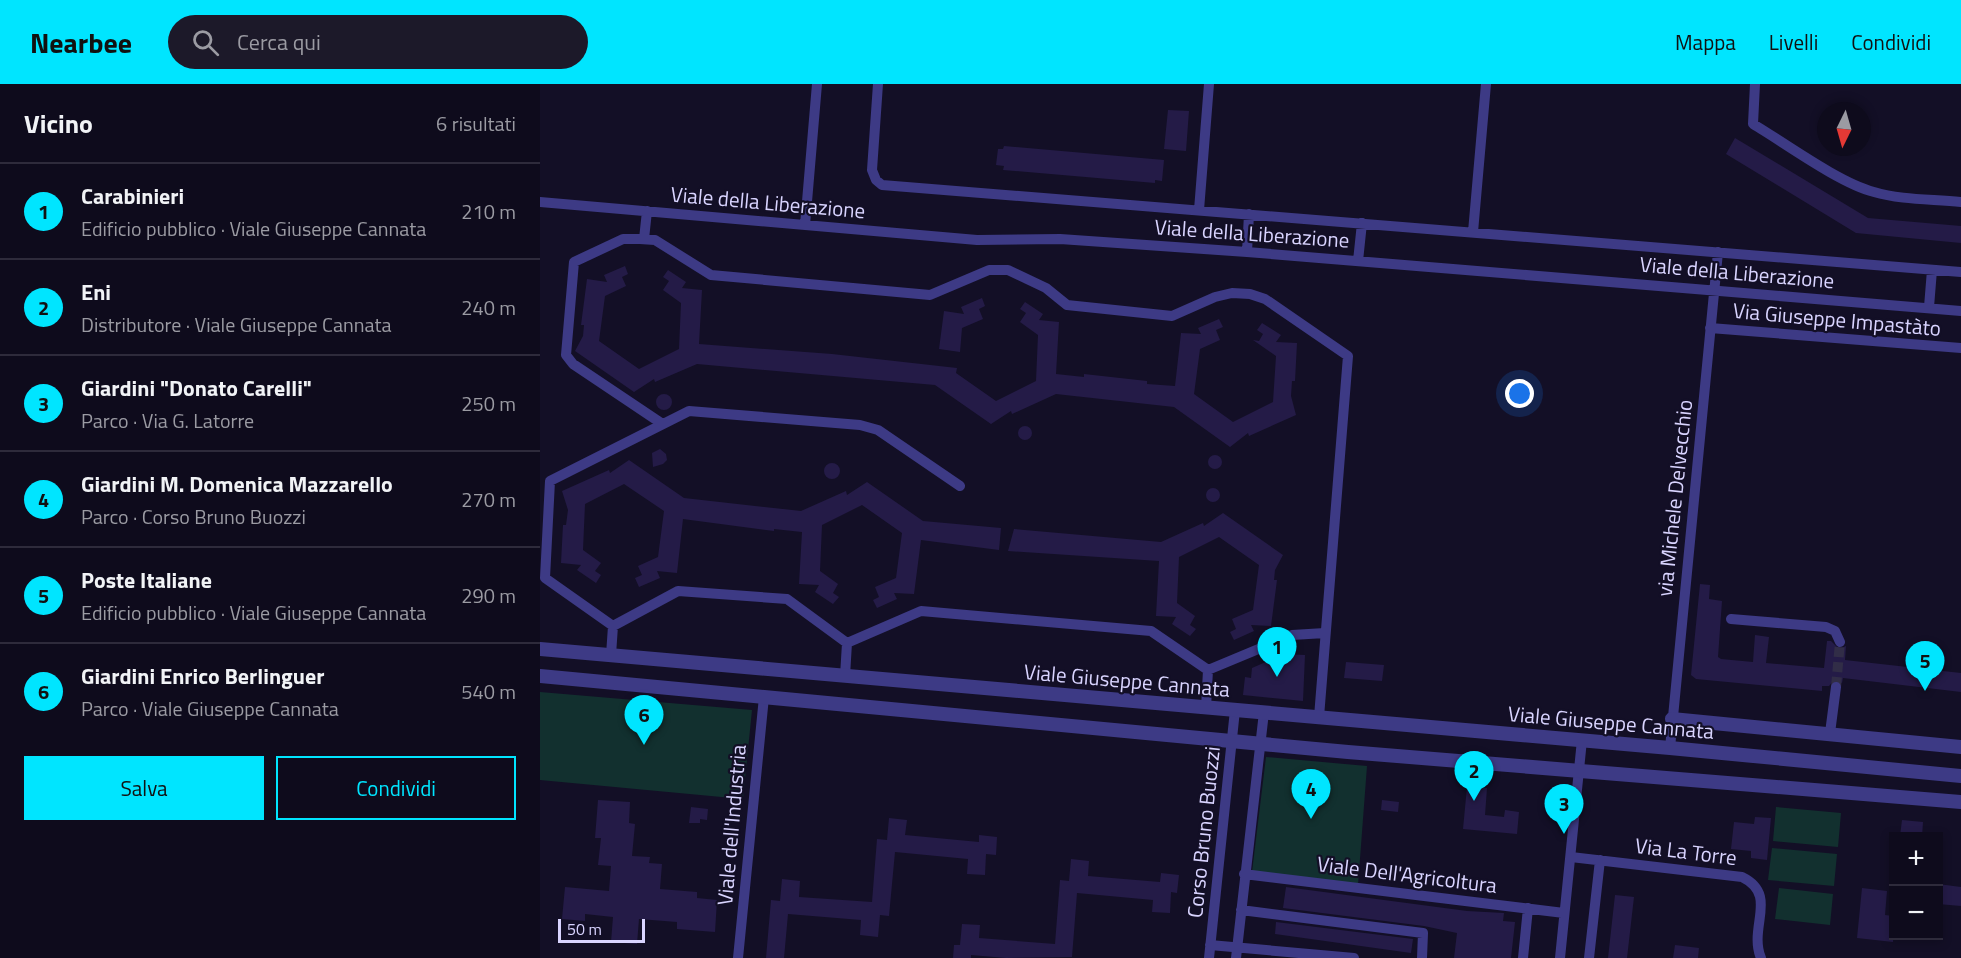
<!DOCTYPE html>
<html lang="it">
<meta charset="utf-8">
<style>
body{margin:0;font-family:"Titillium Web",sans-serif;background:#1c1929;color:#f1f3f6}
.controls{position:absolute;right:18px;bottom:18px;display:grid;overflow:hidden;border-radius:0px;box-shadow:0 3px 9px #0003}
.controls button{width:54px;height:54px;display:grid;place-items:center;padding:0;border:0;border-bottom:2px solid #2e2b3b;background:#0e0b1c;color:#f1f3f6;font:30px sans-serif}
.compass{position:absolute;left:1277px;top:18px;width:54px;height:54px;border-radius:50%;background:#0e0b1c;box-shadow:0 3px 9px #0003;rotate:185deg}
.scale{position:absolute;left:18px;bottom:15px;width:87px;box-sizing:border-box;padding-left:6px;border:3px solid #d9d4ff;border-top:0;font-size:16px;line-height:21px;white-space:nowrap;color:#d9d4ff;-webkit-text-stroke:4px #130f26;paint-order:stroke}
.you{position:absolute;left:980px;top:310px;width:21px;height:21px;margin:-15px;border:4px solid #fff;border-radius:50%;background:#1a73e8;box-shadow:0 0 0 9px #1a73e833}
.badge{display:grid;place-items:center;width:39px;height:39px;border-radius:50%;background:#00e5ff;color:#111;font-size:20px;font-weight:700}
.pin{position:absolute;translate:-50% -50px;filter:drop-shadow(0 2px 3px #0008)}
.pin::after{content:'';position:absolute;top:32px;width:21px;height:18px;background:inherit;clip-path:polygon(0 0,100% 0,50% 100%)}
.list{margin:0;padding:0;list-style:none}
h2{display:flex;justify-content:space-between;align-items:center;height:78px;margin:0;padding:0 24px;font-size:26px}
h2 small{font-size:20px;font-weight:400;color:#9b9ba3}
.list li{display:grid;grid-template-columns:39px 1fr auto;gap:18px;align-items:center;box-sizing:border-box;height:96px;padding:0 24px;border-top:2px solid #2e2b3b}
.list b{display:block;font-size:22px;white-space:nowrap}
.list p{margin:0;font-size:20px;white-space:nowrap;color:#9b9ba3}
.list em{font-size:20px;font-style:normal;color:#9b9ba3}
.actions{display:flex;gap:12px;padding:18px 24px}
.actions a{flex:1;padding:14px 0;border:2px solid #00e5ff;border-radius:0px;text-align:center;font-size:21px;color:#00e5ff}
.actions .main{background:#00e5ff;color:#111}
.icon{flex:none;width:33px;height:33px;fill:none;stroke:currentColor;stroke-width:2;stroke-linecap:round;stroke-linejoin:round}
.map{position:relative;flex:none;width:1421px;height:874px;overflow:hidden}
header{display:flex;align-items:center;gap:36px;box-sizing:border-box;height:84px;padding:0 30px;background:#00e5ff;color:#111}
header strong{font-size:28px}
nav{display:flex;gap:33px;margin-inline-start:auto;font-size:21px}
.search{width:420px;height:54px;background:#1c1929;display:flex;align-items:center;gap:15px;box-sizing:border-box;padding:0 21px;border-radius:33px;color:#9b9ba3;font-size:22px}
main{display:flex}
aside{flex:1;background:#0e0b1c}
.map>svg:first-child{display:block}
.green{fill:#12302f}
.building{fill:#241b47}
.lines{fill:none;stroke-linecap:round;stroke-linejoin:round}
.minor-tunnel{stroke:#312d47;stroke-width:10;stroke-dasharray:10 5;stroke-linecap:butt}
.minor{stroke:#3d3a85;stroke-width:10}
.tertiary{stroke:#3d3a85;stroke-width:14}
.labels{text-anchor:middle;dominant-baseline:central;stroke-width:4.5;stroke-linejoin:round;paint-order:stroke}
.street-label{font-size:21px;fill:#d9d4ff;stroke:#130f26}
</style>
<header>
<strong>Nearbee</strong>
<div class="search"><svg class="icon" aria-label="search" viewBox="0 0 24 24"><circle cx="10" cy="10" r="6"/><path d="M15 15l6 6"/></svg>Cerca qui</div>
<nav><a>Mappa</a><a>Livelli</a><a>Condividi</a></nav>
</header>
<main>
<aside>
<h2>Vicino<small>6 risultati</small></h2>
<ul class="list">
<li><span class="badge">1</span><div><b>Carabinieri</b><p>Edificio pubblico · Viale Giuseppe Cannata</p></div><em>210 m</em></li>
<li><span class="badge">2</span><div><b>Eni</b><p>Distributore · Viale Giuseppe Cannata</p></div><em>240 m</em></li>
<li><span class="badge">3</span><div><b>Giardini &quot;Donato Carelli&quot;</b><p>Parco · Via G. Latorre</p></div><em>250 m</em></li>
<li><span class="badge">4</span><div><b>Giardini M. Domenica Mazzarello</b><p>Parco · Corso Bruno Buozzi</p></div><em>270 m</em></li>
<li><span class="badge">5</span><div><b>Poste Italiane</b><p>Edificio pubblico · Viale Giuseppe Cannata</p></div><em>290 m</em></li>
<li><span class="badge">6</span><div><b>Giardini Enrico Berlinguer</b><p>Parco · Viale Giuseppe Cannata</p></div><em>540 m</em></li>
</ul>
<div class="actions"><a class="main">Salva</a><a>Condividi</a></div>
</aside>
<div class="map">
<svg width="1421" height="874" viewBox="0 0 1421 874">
<rect width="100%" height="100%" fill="#130f26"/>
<!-- green -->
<path class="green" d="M0 608 212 626 203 715 0 696Z
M726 673 827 682 818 801 712 788Z
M1236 723 1301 729 1298 763 1233 757Z
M1232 764 1297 770 1294 802 1228 796Z
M1239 804 1293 810 1290 841 1235 835Z"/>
<!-- building -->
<path class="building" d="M628 26 649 27 646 67 624 65Z
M1195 54 1328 134 1421 142V159L1316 149 1186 70Z
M464 62 624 76 622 97 615 96V99L463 86 464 82 456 81 458 65H463Z
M85 182 88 190 82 193 86 202 65 212 59 257 99 285 139 265 141 219 123 206 129 197 123 193 128 186 146 198 142 204 162 206 159 260 292 270 417 284 416 289 456 317 496 297 498 251 480 238 486 229 480 225 485 218 503 230 499 236 519 238 516 290 544 293V290L607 297V300L635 302 641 249 661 250 658 244 679 235 683 243 676 246 680 256 660 265 654 310 693 338 733 318 736 272 713 256 719 257 723 250 717 246 722 239 741 251 736 258 757 259 755 297H752L751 312 756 331 709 352 708 349 690 363 634 323 516 310 472 330 471 327 451 340 395 301 157 280 115 298 114 295 94 308 35 267 43 252 44 241H41L47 195 67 198 64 191Z
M442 214 445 222 439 225 443 235 422 244 420 268 399 265 404 227 424 230 421 223Z
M116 318a8 8 0 1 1 16 0a8 8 0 1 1-16 0Z
M478 349a7 7 0 1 1 14 0a7 7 0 1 1-14 0Z
M120 365 126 370 127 376 123 380 113 383 112 369Z
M668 378a7 7 0 1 1 14 0a7 7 0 1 1-14 0Z
M89 376 144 414 261 427 306 407 307 411 327 398 383 437 461 444 459 466 381 456 374 510 354 509 357 515 337 524 333 516 339 513 335 503 356 494 362 449 322 421 282 441 280 487 298 500 293 509 299 513 293 520 275 508 279 501 259 500 262 448 234 445V447L143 435 137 489 117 487 120 494 99 503 95 494 102 491 98 482 118 473 124 427 84 400 45 420 43 466 61 479 55 487 61 491 56 499 37 486 41 481 21 479 23 441H26L28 426 22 407 69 386 70 389Z
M284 387a8 8 0 1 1 16 0a8 8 0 1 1-16 0Z
M666 411a7 7 0 1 1 14 0a7 7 0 1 1-14 0Z
M683 429 743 471 735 486 734 496H737L731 542 711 541 714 547 694 556 690 548 696 545 692 535 713 526 719 481 679 453 639 473 637 519 655 532 650 541 656 545 650 552 632 540 636 533 616 532 619 477 468 467 474 445 621 458 663 439 664 442Z
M1160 500 1170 501 1169 515 1182 517 1178 573 1181 575 1213 578 1215 551 1229 553 1226 579 1284 584 1287 557H1291L1299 565 1306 562 1305 576 1421 589V608L1303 594 1302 599 1294 596 1289 602H1282V607L1156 595 1151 591Z
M744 570 765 571 763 617 703 611 705 593 711 594 712 584 728 577H735L736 571Z
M806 578 844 581 842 597 804 594Z
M927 703 947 704 945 731 964 733 965 726 979 728 977 750 923 745Z
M58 716 90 718 89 739 95 740 92 772 110 773 109 779 122 780 120 805 157 808V814L177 816 175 848 137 845V838L99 835 97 860 71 858 73 833 45 830V837L22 835 25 803 69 807 71 782 58 781 61 754H55Z
M842 716 859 718 858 728 841 726Z
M151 723 168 725 167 736 160 735V739H149Z
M1215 733 1231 734 1227 776 1211 774V767L1191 765 1194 738 1214 740Z
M349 734 367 736 365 751 439 758V751L457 753 456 771 446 770 445 791 427 790 428 775 355 768 349 832 340 831 338 853 320 851 321 836 248 830 244 874H226L231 816 240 817 242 795 260 797 259 813 332 818 337 755 347 756Z
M1362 736 1383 738 1382 753 1360 752Z
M531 775 549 777 548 792 620 798 621 789 639 791 637 809 631 808 630 829 612 828 613 816 537 809 532 873 466 874 431 871V874H413L414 861H420L422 840 440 841 439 854 515 860 520 796 529 797Z
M1398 800 1421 803V822L1398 820Z
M746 803 927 827 964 829 963 837 975 838 971 874H914L917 849 884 842 743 824Z
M1322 804 1347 807 1345 831 1353 832V858L1317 854Z
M1075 811 1094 813 1087 874H1068Z
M736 838 873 855 871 869 735 850Z
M1135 861 1159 864 1158 874H1133Z"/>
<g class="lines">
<!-- minor-tunnel -->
<path class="minor-tunnel" d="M1296 603 1300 558"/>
<!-- minor -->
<path class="minor" d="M338 0 332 86 336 96 342 101 1421 188
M1215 0 1213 40C1245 59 1299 99 1334 108 1361 116 1392 115 1421 118
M0 118 437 156 520 155 707 168 1421 227
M659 126 669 0
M265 141 277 0
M933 148 946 0
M104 155 107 127
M707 168 709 130
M818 177 822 139
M1389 223 1392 186
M1170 244 1421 264
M121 339 33 280 26 271 34 178 83 155H100L115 156 171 191 390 211 449 186H468L506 204 527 221 632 232 675 213 692 209 710 210 725 215 808 272 779 633
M1191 535 1286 543 1295 547 1300 558
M307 559 247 515 138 507 73 542 5 494 10 397 149 327 320 341 338 346 420 402
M307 559 381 527 611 547 668 586 752 551 785 549
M71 571 73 542
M305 592 307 559
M666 624 668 586
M1290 649 1296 603
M1130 664 1178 168
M1031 773 1202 793C1239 811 1208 843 1221 874
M704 790 1024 829
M701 826 883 849 882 874
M670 861 814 874
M198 874 224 613
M669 874 695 626
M696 874 724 628
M983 874 988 824
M1020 874 1042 656
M1049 874 1060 776"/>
<!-- tertiary -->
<path class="tertiary" d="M0 565 1130 664 1421 692
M0 592 808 668 1421 718
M1132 635 1421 663"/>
</g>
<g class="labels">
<!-- street labels -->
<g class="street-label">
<text transform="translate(228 118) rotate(5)">Viale della Liberazione</text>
<text transform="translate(712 149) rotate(4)">Viale della Liberazione</text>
<text transform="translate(1197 188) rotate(5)">Viale della Liberazione</text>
<text transform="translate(1297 235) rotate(5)">Via Giuseppe Impastàto</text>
<text transform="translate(1134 414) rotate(-84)">via Michele Delvecchio</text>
<text transform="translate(587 596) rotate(5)">Viale Giuseppe Cannata</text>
<text transform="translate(1071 638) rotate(5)">Viale Giuseppe Cannata</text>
<text transform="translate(191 741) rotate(-85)">Viale dell'Industria</text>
<text transform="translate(663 748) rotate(-84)">Corso Bruno Buozzi</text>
<text transform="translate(1146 767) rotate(7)">Via La Torre</text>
<text transform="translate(867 790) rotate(7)">Viale Dell'Agricoltura</text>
</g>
</g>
</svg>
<div class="controls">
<button>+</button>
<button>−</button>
</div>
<svg class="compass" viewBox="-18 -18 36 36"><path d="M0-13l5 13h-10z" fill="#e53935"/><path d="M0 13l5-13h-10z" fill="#9b9ba3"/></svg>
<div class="scale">50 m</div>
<div class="you"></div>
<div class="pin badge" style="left:737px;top:593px">1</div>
<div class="pin badge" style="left:934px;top:717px">2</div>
<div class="pin badge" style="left:1024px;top:750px">3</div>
<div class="pin badge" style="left:771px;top:735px">4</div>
<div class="pin badge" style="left:1385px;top:607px">5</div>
<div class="pin badge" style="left:104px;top:661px">6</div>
</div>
</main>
